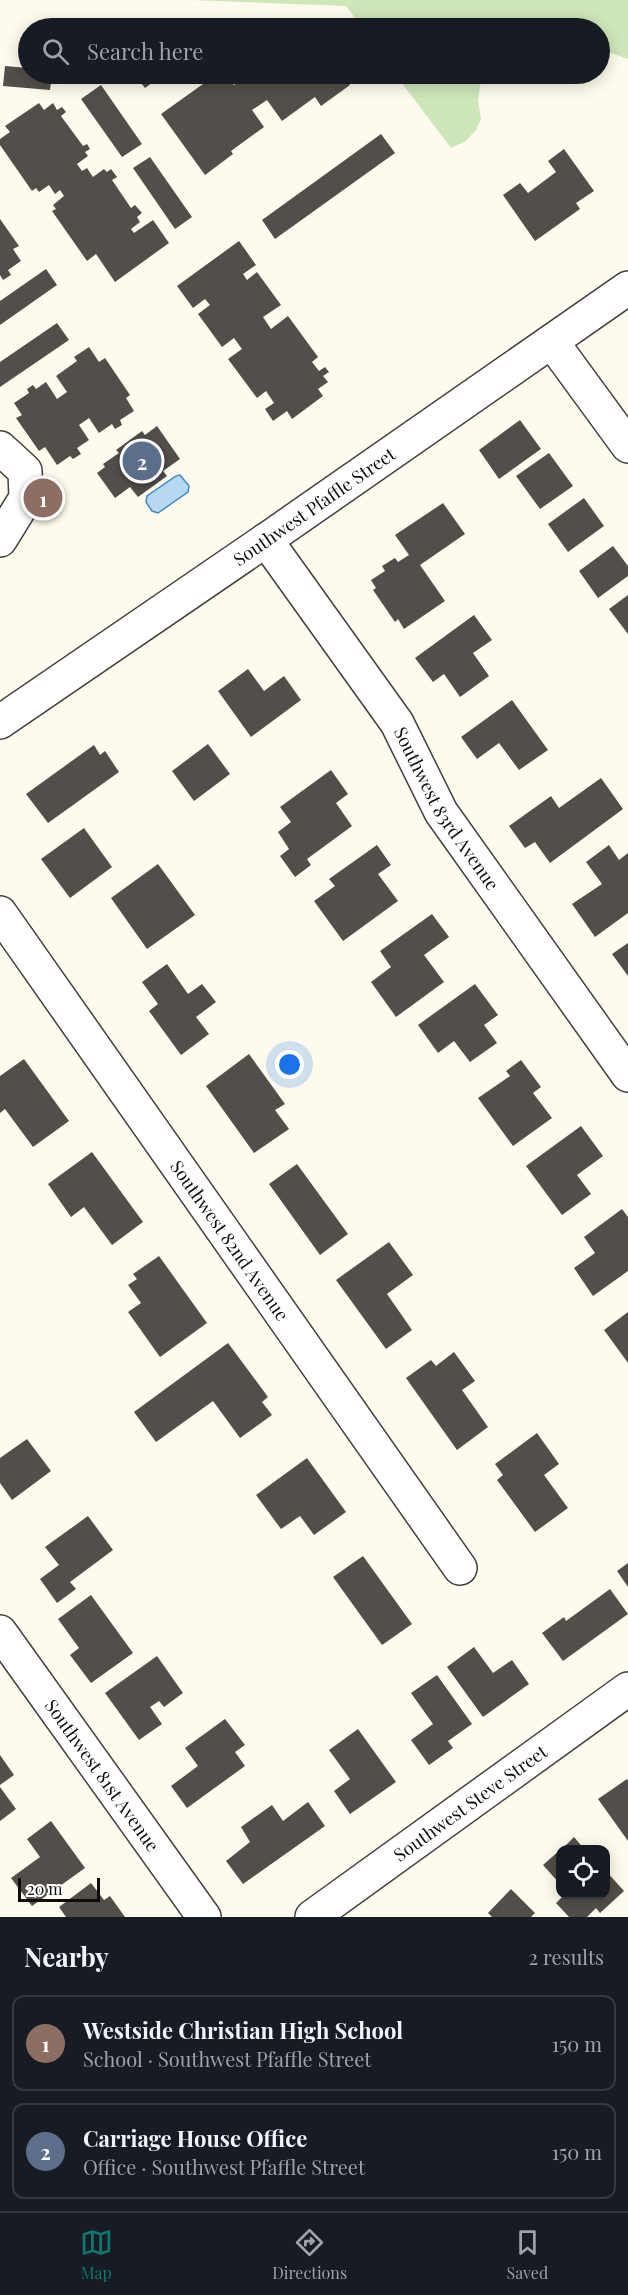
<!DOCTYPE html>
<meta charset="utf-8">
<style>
body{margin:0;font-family:"Playfair Display",serif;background:#242831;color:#f1f3f6}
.controls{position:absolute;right:18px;bottom:18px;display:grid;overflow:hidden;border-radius:12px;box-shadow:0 3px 15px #0003}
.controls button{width:54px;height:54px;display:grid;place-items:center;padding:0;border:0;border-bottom:2px solid #363941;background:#171b24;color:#f1f3f6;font:30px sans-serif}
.scale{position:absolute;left:18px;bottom:15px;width:82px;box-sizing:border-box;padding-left:6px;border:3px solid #0d0d0d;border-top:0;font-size:16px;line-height:21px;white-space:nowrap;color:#0d0d0d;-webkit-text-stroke:4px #fff;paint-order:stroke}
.you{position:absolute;left:290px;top:1065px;width:21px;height:21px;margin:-15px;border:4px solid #fff;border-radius:50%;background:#1a73e8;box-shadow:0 0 0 9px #1a73e833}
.badge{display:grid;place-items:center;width:39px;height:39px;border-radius:50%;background:#0f766e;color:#fff;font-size:20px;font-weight:700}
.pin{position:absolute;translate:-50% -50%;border:3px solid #fff;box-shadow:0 2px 6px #0006}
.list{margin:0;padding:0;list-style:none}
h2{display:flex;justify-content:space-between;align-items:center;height:78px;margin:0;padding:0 24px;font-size:26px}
h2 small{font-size:20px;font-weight:400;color:#9ea1a6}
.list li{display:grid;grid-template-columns:39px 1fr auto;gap:18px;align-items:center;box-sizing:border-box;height:96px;margin:0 12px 12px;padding:0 12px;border:2px solid #363941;border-radius:12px}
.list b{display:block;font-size:22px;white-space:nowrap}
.list p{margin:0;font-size:20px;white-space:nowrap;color:#9ea1a6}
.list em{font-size:20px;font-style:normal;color:#9ea1a6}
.icon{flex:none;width:33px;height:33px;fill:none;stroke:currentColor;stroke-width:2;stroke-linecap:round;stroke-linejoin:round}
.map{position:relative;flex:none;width:628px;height:1917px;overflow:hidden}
.search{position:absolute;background:#171b24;box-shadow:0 3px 15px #0003;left:18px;right:18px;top:18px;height:66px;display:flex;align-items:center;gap:15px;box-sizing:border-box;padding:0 21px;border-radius:33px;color:#9ea1a6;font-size:22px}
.sheet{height:294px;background:#171b24}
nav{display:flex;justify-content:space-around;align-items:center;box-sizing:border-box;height:84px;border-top:2px solid #363941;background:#171b24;font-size:16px;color:#9ea1a6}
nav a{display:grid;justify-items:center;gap:3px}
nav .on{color:#0f766e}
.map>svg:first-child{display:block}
.green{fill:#cfe5ba}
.water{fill:#b6d9f1;stroke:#448ac2;stroke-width:1.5}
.building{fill:#544e4a}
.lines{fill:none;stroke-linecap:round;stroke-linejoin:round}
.minor-casing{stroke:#404040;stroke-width:36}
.minor{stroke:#fff;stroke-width:33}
.labels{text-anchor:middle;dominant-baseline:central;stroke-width:6;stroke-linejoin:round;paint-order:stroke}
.street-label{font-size:18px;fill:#0d0d0d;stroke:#fff}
</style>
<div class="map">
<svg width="628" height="1917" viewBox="0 0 628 1917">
<rect width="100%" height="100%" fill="#fefbee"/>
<!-- green -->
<path class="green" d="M192 0H628V59L600 49V28H363L346 6Z
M395 74H490L481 81 478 99 481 119 476 130 466 141 451 148Z"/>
<!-- water -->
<path class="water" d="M180 475 189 486 188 492 158 513 152 511 146 502 147 496 176 476Z"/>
<!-- building -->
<path class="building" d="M5 66 28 68V74H52L50 90 3 86Z
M134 74H164L145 88Z
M217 74H226L234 85 249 75 248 74H342L350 85 321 106 315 97 282 121 267 100 252 110 264 127 231 151 233 154 205 175 161 114Z
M101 85 142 144 122 157 81 99Z
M39 103 44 110 53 103 57 110 62 107 66 112 61 116 83 146 87 144 90 149 85 152 88 156 77 164 82 171 87 168 93 177 104 169 107 172 111 169 117 177 112 180 131 208 135 205 142 213 137 217 140 222 131 229 134 233 153 220 169 243 115 282 96 254 87 261 52 211 56 209 53 205 64 196 60 190 55 194 49 185 39 192 36 188 32 191 0 145V139L10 132 5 126Z
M381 134 395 153 275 239 262 220Z
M564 149 594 191 576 203 580 209 535 241 503 195 520 183 528 193 556 172 548 161Z
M150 157 192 217 175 229 133 168Z
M0 219 19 246 13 249 21 261 8 270 11 275 3 280 0 275Z
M239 241 256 265 243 274 247 280 257 272 281 305 263 317 271 329 288 316 318 357 312 362 319 371 325 367 329 372 323 376 328 382 318 389 323 396 292 419 287 411 273 421 265 409 274 403 266 391 257 398 228 359 242 349 234 338 222 347 198 314 210 305 205 299 193 308 177 286Z
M46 269 57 285 0 325V301Z
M57 323 69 340 0 387V362Z
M89 347 99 362 105 358 130 395 126 398 134 411 120 420 122 425 115 429 112 424 99 433 89 418 79 425 89 440 77 448 81 454 73 459 70 456 57 465 45 447 39 451 16 418 22 415 14 403 29 393 27 389 33 385 36 389 46 382 57 399 67 392 56 376 77 361 74 357Z
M520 420 541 449 499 479 479 450Z
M157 426 180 459 163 471 167 476 138 497 130 487 115 498 97 473 105 467 103 464 119 453 116 450 142 431 145 435Z
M549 453 573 486 540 509 516 476Z
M584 498 604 526 568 552 548 524Z
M443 503 465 534 420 565 445 601 404 629 398 619 395 622 373 590 376 588 371 580 385 571 382 566 395 558 398 562 409 555 395 535Z
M613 546 628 566V576L598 598 579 571Z
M628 595V634L609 609Z
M474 615 492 640 473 653 489 676 460 697 444 674 433 682 415 658Z
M248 669 264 691 284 676 301 700 251 737 218 691Z
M512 700 548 750 519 770 499 743 477 759 461 737Z
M208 744 230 774 194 801 172 771Z
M94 745 100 755 105 751 119 772 48 823 26 794Z
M331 770 348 794 336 803 352 826 307 859 311 865 295 877 280 856 289 849 278 832 291 822 280 807Z
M601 778 623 809 550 863 535 842 525 848 509 826 551 796 559 808Z
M84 828 112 867 70 898 41 859Z
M377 845 391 865 378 874 398 901 343 941 314 901 335 886 329 879Z
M609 845 619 860 628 853V913L595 937 572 904 602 884 586 862Z
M158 864 195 915 147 949 111 898Z
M432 914 449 937 424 955 444 982 396 1017 371 982 391 967 380 951Z
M628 943V976L612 954Z
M167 964 188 994 202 984 216 1002 196 1017 209 1034 181 1055 149 1011 158 1004 142 982Z
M475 984 498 1015 484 1025 497 1043 470 1062 454 1041 438 1053 418 1025Z
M249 1054 285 1104 275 1110 289 1129 254 1153 206 1086Z
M24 1059 69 1121 33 1147 5 1109 0 1113V1076Z
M521 1060 541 1087 533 1093 552 1118 513 1146 478 1098 510 1076 506 1071Z
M581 1126 603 1156 577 1175 591 1194 562 1215 526 1166Z
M92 1152 143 1222 112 1245 84 1207 71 1217 48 1184Z
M297 1164 348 1234 320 1255 269 1184Z
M622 1209 628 1217V1271L593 1296 574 1268 595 1253 584 1237Z
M389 1242 413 1275 387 1294 412 1330 386 1349 336 1280Z
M159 1256 207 1323 160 1357 128 1312 141 1303 128 1285 137 1279 133 1274Z
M628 1312V1363L604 1330Z
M228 1343 268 1397 262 1402 272 1415 240 1438 213 1401 156 1442 134 1412Z
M454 1352 475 1381 462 1390 488 1427 457 1450 406 1378 431 1360 436 1366Z
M537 1433 559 1464 544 1475 568 1508 535 1532 497 1480 503 1475 495 1464Z
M27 1439 51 1471 12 1500 0 1483V1458Z
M307 1458 346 1512 314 1535 300 1516 281 1529 256 1495Z
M88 1516 113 1550 70 1582 76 1589 57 1603 40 1579 59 1565 45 1547Z
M363 1556 412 1624 382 1645 333 1577Z
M628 1563V1587L617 1571Z
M610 1589 628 1614 563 1661 542 1633 564 1617 566 1621Z
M91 1595 133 1653 91 1683 70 1655 79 1648 58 1619Z
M474 1647 493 1673 512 1660 529 1684 483 1717 447 1667Z
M157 1656 183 1693 164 1707 159 1701 150 1707 162 1724 139 1740 105 1693Z
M437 1675 472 1724 448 1741 453 1748 429 1765 411 1740 433 1724 411 1693Z
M225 1719 245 1745 235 1752 245 1766 187 1808 171 1786 198 1766 185 1748Z
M358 1729 396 1782 350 1814 334 1791 350 1779 329 1750Z
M0 1755 14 1775 0 1785Z
M627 1779 628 1781V1841L598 1799Z
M0 1787 16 1809 0 1821Z
M308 1802 325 1826 243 1884 226 1861 250 1842 241 1827 272 1805 283 1821Z
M51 1821 85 1868 32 1906 11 1878 40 1857 27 1839Z
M574 1837 585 1850H561Z
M560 1850V1884L543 1865Z
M606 1871 624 1891 600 1913 596 1908 587 1917H569L556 1903 565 1894H606Z
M91 1883 104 1900 110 1896 125 1917H66L59 1907Z
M511 1889 535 1913 531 1917H492L488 1913Z"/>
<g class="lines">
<!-- minor casing -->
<g class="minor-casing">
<g id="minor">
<path d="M552 342 628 446"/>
<path d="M0 448 25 471 26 498 0 540"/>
<path id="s1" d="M266 540 397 723 441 812 628 1075"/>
<path id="s2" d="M0 722 266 540 628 288"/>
<path id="s3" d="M0 913 460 1568"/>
<path id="s4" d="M0 1632 204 1917"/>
<path id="s5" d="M312 1917 628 1689"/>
</g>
</g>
<!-- minor -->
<use href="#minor" class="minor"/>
</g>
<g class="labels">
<!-- street labels -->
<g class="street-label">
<text stroke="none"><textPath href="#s2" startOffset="381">Southwest Pfaffle Street</textPath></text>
<text stroke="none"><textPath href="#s1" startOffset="324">Southwest 83rd Avenue</textPath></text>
<text stroke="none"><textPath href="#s3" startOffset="400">Southwest 82nd Avenue</textPath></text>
<text stroke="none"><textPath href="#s4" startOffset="176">Southwest 81st Avenue</textPath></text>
<text stroke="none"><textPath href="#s5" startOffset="195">Southwest Steve Street</textPath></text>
</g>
</g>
</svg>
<div class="controls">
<button><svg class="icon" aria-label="locate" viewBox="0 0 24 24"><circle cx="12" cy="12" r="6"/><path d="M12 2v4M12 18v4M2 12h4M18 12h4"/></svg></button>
</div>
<div class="scale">20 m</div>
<div class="you"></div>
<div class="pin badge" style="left:43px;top:498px;background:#8d6e63">1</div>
<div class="pin badge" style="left:142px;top:461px;background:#5c6f8a">2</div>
<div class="search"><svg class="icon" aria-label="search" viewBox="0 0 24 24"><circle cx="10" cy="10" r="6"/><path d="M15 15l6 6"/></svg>Search here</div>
</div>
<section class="sheet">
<h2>Nearby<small>2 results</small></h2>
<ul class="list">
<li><span class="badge" style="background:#8d6e63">1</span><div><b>Westside Christian High School</b><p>School · Southwest Pfaffle Street</p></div><em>150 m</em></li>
<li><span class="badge" style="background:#5c6f8a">2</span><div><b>Carriage House Office</b><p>Office · Southwest Pfaffle Street</p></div><em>150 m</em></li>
</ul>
</section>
<nav>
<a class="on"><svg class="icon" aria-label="map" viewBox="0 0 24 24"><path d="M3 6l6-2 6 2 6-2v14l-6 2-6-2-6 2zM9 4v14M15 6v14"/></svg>Map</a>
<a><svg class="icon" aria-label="directions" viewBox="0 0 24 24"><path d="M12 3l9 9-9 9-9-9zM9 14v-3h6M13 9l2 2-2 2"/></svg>Directions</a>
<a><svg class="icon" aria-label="saved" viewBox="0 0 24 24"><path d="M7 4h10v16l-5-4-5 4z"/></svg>Saved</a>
</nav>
